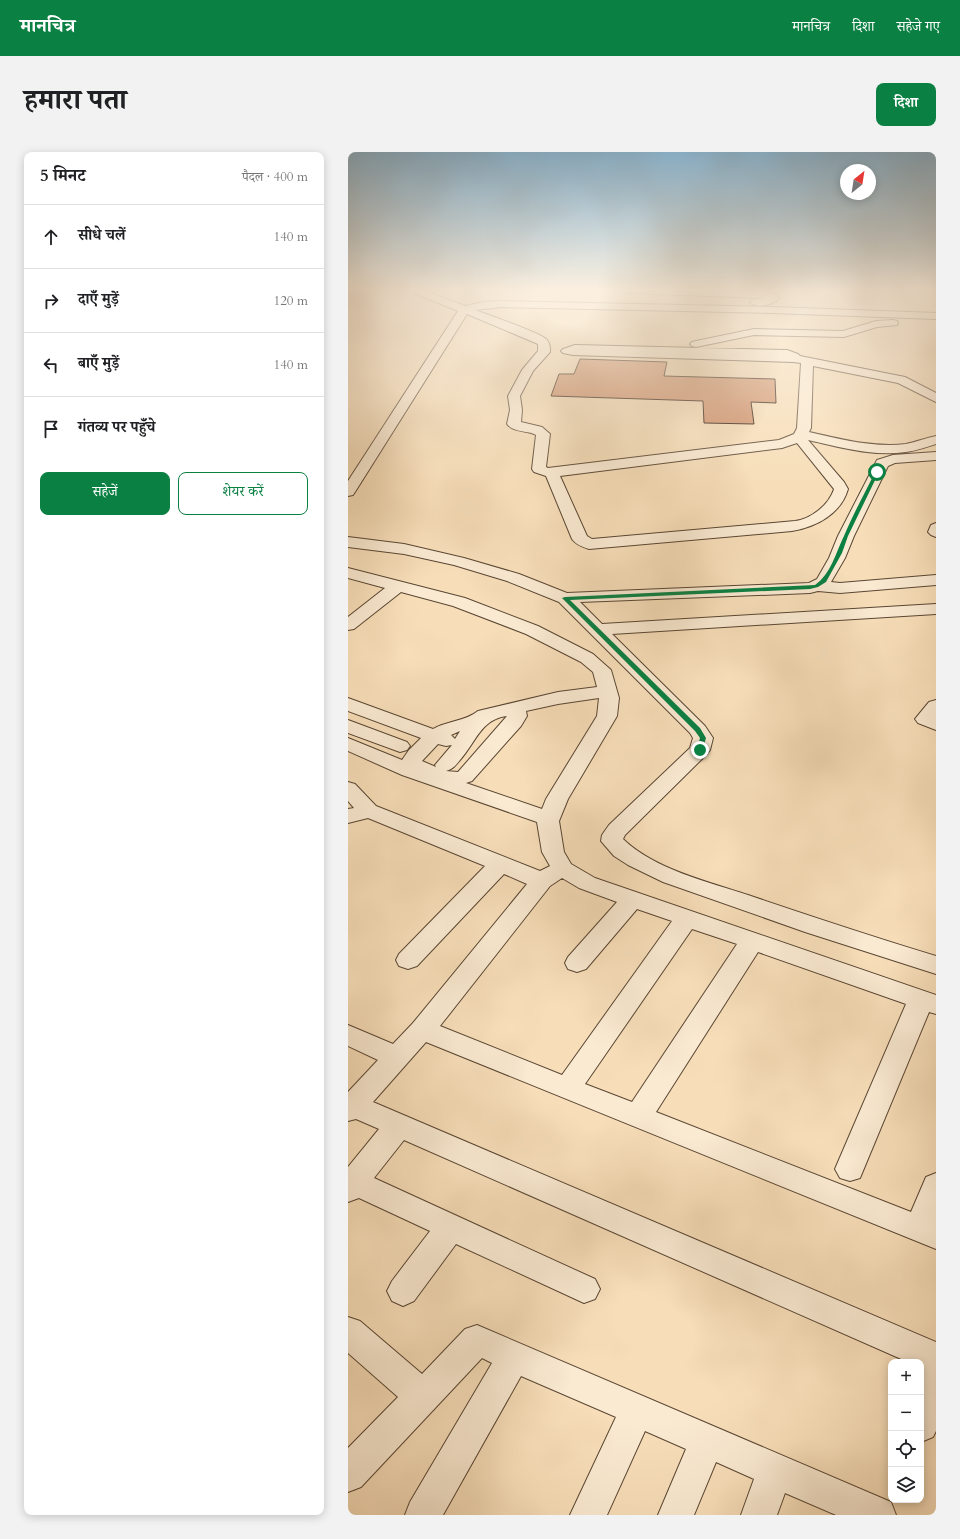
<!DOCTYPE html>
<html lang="hi">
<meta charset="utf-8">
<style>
body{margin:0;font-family:Cardo,"Noto Serif Devanagari",serif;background:#f2f2f2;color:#202124}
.controls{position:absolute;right:12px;bottom:12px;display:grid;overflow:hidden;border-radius:8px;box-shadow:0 2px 10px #0003}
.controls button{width:36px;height:36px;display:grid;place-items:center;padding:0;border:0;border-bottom:1px solid #e0e0e0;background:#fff;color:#202124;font:20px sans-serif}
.compass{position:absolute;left:492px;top:12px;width:36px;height:36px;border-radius:50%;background:#fff;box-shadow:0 2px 10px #0003;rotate:30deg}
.stop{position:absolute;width:12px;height:12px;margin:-9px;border:3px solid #0b8043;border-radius:50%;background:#fff}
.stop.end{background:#0b8043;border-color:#fff;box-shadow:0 1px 4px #0008}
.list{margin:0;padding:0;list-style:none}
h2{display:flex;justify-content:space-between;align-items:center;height:52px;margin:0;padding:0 16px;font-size:17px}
h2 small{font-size:13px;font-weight:400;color:#757577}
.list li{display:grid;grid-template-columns:26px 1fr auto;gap:12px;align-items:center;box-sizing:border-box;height:64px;padding:0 16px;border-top:1px solid #e0e0e0}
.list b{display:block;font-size:15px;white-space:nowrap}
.list em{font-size:13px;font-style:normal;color:#757577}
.actions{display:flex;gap:8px;padding:12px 16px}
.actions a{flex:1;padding:9px 0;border:1px solid #0b8043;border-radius:8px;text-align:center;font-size:14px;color:#0b8043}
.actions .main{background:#0b8043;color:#fff}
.icon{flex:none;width:22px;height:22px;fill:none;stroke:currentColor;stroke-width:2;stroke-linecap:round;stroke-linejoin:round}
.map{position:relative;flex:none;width:588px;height:1363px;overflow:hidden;border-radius:8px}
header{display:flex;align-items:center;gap:24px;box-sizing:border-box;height:56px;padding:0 20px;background:#0b8043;color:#fff}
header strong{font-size:19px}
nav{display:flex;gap:22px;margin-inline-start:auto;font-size:14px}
.intro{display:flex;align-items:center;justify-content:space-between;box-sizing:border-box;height:96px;padding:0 24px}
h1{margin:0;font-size:28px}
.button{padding:10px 18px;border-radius:8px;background:#0b8043;color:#fff;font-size:14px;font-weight:700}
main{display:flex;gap:24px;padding:0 24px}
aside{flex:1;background:#fff;border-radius:8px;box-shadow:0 2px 10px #0003}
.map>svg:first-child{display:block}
.building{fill:#d2926c;stroke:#261306}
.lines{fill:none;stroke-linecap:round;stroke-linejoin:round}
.minor-casing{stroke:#5a4633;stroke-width:2}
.minor{fill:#faead2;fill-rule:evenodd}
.route{fill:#0b8043}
</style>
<header>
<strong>मानचित्र</strong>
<nav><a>मानचित्र</a><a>दिशा</a><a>सहेजे गए</a></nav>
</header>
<div class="intro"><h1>हमारा पता</h1><a class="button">दिशा</a></div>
<main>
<aside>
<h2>5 मिनट<small>पैदल · 400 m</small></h2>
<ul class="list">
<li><svg class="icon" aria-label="ahead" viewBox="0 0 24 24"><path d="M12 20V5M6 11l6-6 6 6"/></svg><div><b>सीधे चलें</b></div><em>140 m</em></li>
<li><svg class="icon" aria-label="right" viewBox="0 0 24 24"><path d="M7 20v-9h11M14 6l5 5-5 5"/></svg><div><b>दाएँ मुड़ें</b></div><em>120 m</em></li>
<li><svg class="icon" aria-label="left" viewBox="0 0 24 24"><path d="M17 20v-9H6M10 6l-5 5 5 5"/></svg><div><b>बाएँ मुड़ें</b></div><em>140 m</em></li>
<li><svg class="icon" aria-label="arrive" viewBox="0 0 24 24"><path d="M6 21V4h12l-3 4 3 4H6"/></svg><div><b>गंतव्य पर पहुँचे</b></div></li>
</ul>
<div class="actions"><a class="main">सहेजें</a><a>शेयर करें</a></div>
</aside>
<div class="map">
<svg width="588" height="1363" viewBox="0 0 588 1363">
<rect width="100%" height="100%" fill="#f7deb9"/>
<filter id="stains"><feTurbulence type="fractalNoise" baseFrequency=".005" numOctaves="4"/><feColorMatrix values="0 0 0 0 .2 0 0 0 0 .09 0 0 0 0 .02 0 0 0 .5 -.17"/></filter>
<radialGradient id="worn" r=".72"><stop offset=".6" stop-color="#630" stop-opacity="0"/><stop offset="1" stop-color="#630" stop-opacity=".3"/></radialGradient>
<!-- building -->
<path class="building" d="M232 207 319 210 316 224 427 227 428 251 403 250 406 272 356 271 355 249 203 244 211 222H226Z"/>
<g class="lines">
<!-- minor casing -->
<g class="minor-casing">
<path id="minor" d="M62 138H75L117 154 136 150 154 149 425 155 588 161V167L425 161 154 155 127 158C140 163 193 181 199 188 202 192 202 195 202 200L185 219 172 244 174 258 173 270 194 275 202 282 198 315 200 316 431 288 446 282 449 276 453 211 445 210 225 203 215 201 213 199 215 197 227 193 439 198 450 202 452 204 557 225 588 241V250L550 231 465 214 463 276 461 280C492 287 526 296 558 292 568 290 578 286 588 284V292C578 295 568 299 558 300 525 305 492 295 460 288L496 330 500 337C493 362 468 375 444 379L241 397C235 395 228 393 224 387L198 324 186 320 184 317 188 283C180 278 166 281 159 272L162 258 160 244 174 218 190 199V192L119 162 7 340 5 343 0 344V329L110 159 63 140ZM449 291 486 337C481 353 463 367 447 369L244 387 239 384 212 324 434 296Z
M274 138H403L425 141 431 146C425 153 408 157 402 150L403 148 418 146 279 141Z
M545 168 549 169 550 171 549 173 529 175 496 185 406 183 348 195 344 194 342 192 344 190 348 189 406 177 495 179 528 169Z
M588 300V308L547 311 540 314 506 384 497 406 483 430 492 431 588 423V433L492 441 470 439 462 441 232 450 254 472 588 452V462L264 482 357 574 365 586 362 598 359 602 277 683 275 687C306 717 360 730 400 743 462 764 525 785 588 804V822L457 780 315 730 280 713 266 704 253 689 254 683 261 673 342 596 345 586 342 581 211 450 159 429 106 413 56 402 0 395V385L56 392 116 406 171 422 219 441 461 431 469 427 481 406 490 384 529 308 545 303Z
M588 371V385L583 383 580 380 583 373Z
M0 416 117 446 190 474 245 502 263 518 271 546 269 564 220 647 211 669 216 700 223 712 247 726 588 843V862L581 860 512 1026 502 1029 492 1026 487 1017 558 852 410 800 308 960 563 1060 578 1025 588 1021V1097L78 890 25 950 588 1190V1279L585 1285 573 1290V1221L575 1217 573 1216V1210H560L56 988 26 1026 247 1127 252 1137 247 1147 236 1151 108 1092 66 1149 55 1154 44 1149 39 1139 44 1129 82 1079 11 1046 0 1050V1015L31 977 8 967 0 969V940L30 908 0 894V873L45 892 65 871 179 732 156 722 69 814 60 817 51 814 48 808 51 802 137 714 20 666 0 671V657L6 656 0 649V630L7 632 28 654 192 719 202 714 194 700 189 670 54 623 0 599V586L54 608 61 598 73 586 0 559V546L85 577C99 569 118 569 130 559L210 540 249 535 245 520 233 510 178 482 105 454 53 440 6 477 0 478V465L37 436 0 426ZM251 546 249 564 198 647 194 657 118 631 124 629 173 574 179 564 178 559 210 552ZM159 564 110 620 98 619C105 617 107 614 112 608 128 590 133 567 159 564ZM112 579 107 587 103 583ZM90 592 98 594 104 593 87 613 88 615 74 609ZM214 726 231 736 269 750 220 805 217 811 220 817 229 820 238 817 289 757 324 769 214 923 92 874 202 734ZM344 777 389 792 284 950 237 932Z
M588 548V578L570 571 567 567 581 550Z
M0 568 59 590 62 594 59 598 52 600 0 581Z
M0 1165 12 1169 74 1222 117 1177 129 1173 543 1350 548 1363H488L437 1341 429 1363H393L406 1327 368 1310 346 1363H310L338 1297 297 1279 259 1363H222L268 1265 173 1224 95 1363H57L62 1350 144 1211 134 1206 13 1335 0 1340V1296L50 1245 0 1201Z"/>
</g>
<!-- minor -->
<use href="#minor" class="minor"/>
</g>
<!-- sky -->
<linearGradient id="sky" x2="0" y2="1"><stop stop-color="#8bb7d4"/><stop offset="0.42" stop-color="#fbf0e0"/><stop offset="1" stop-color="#fbf0e0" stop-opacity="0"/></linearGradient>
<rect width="588" height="328" fill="url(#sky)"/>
<!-- route -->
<path class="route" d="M529 319 531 320 500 384 494 401 478 430 470 435 462 437 222 448 352 576 358 586 354 599 349 598 352 586 347 579 214 446 217 445 467 433C483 422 488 400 496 384 505 362 517 341 527 320Z"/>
<rect width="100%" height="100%" filter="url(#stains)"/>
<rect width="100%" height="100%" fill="url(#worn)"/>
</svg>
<div class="controls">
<button>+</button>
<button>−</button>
<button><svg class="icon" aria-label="locate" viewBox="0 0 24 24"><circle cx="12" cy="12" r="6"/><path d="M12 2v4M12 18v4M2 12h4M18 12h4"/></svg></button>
<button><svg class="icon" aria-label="layers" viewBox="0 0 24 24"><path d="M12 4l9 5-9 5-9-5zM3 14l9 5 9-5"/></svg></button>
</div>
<svg class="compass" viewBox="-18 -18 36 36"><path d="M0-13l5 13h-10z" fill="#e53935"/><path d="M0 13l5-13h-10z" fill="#757577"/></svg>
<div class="stop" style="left:529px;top:320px"></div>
<div class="stop end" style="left:352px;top:598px"></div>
</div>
</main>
